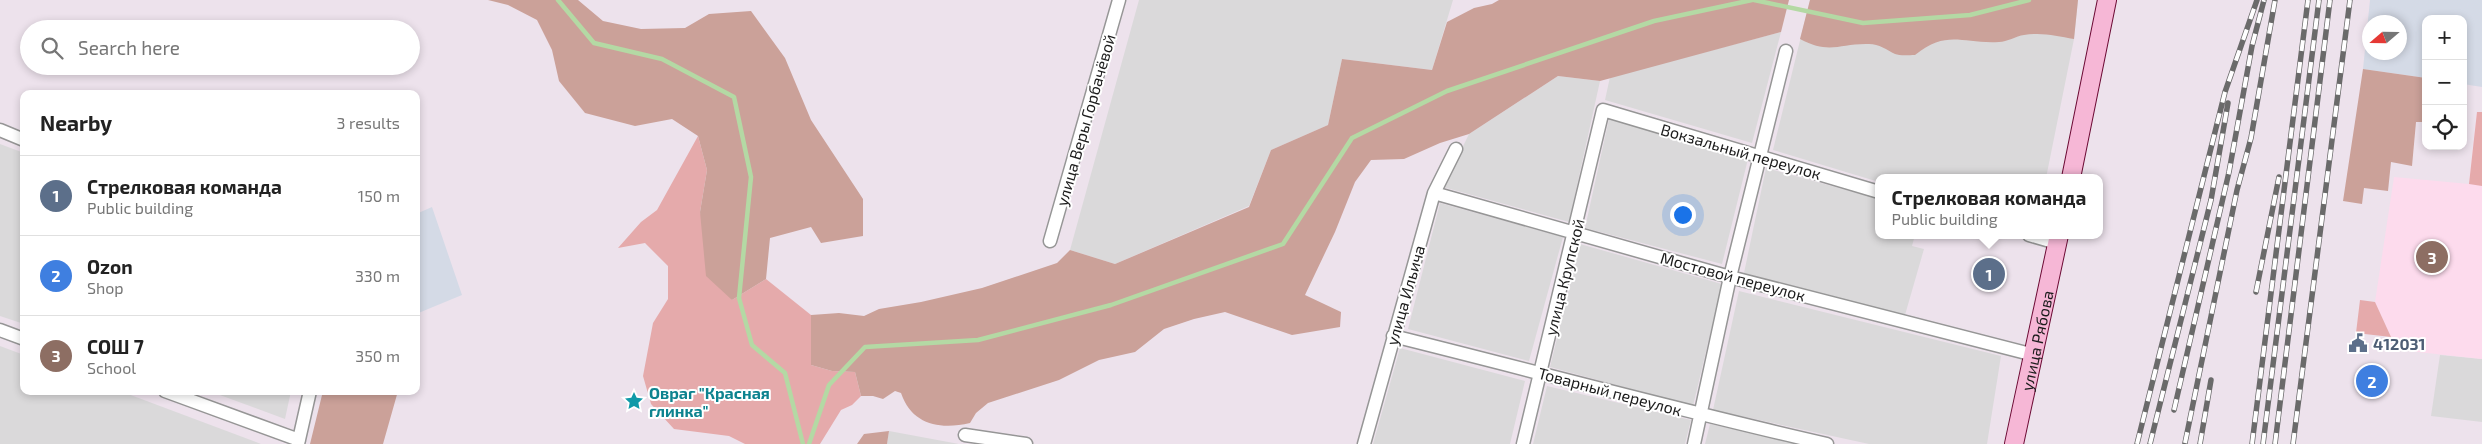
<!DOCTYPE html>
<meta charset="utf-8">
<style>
body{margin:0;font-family:"Exo 2",sans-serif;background:#f6f6f6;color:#222}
.controls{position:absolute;right:15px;top:15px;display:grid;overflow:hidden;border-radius:10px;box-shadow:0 2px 8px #0003}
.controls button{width:45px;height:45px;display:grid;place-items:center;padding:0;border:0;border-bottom:1px solid #e0e0e0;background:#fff;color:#222;font:25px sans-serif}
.compass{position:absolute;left:2362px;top:15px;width:45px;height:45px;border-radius:50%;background:#fff;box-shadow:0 2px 8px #0003;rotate:250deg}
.you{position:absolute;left:1682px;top:214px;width:18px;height:18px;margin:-12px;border:4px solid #fff;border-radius:50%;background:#1a73e8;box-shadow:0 0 0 8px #1a73e833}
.badge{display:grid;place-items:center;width:32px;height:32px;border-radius:50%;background:#5e09bf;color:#fff;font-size:16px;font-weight:700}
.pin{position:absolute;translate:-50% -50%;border:2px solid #fff;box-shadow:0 1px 5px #0006}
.popup{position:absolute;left:1875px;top:174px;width:228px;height:65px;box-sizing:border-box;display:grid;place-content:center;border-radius:10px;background:#fff;filter:drop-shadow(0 1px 4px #0005);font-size:16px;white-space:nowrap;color:#767676}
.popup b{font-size:19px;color:#222}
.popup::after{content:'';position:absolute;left:50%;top:100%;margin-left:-10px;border:10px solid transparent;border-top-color:#fff}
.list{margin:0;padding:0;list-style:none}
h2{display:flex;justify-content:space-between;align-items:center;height:65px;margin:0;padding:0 20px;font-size:21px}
h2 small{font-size:16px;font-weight:400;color:#767676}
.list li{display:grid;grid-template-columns:32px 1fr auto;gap:15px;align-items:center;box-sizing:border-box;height:80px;padding:0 20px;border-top:1px solid #e0e0e0}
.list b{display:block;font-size:19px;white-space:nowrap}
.list p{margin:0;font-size:16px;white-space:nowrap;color:#767676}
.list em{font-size:16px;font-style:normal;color:#767676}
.icon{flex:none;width:28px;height:28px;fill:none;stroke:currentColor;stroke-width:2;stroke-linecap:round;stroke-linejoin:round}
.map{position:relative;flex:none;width:2482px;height:444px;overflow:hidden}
.search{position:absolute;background:#fff;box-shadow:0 2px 8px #0003;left:20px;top:20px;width:400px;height:55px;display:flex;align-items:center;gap:12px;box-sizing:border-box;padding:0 18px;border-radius:28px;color:#767676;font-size:19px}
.panel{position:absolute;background:#fff;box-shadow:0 2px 8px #0003;left:20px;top:90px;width:400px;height:305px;border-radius:10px}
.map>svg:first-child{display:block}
.residential{fill:#dad9da}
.industrial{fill:#d4dae6;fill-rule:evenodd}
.education{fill:#fddbed}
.grass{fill:#e5aaab}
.forest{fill:#cba199}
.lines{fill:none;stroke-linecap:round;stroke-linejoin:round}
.stream{stroke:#b4d9a4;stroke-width:4.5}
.street-casing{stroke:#969696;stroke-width:15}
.secondary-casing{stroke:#6c0a34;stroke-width:20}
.street{stroke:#fff;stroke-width:12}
.secondary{stroke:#f6b7d6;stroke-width:18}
.rail-casing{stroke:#6a6a6a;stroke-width:5.5}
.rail{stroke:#fff;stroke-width:4;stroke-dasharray:11;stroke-linecap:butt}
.labels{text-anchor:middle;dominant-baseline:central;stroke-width:4;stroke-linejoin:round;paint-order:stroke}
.street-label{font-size:16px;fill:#1c1c1c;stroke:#fff}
.service-label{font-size:16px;font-weight:bold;fill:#4e5e75;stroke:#fff;text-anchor:start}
.culture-label{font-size:16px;font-weight:bold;fill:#0d838f;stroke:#fff;text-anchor:start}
</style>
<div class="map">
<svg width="2482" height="444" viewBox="0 0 2482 444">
<rect width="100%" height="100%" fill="#ede2ec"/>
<!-- residential -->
<path class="residential" d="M1139 0H1453L1432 70 1342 59 1328 125 1271 150 1249 206 1115 264 1070 250Z
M1810 0H2078L2074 39 2046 178H1879V182L1773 150Z
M1781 32 1752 143 1605 100 1610 77Z
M1558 76 1600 81 1569 222 1443 187 1469 134Z
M1609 119 1748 159 1722 264 1585 228Z
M0 144 24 153V324L0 316Z
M1766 168 1879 199V235H1915L1912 246 1924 249 1905 315 1744 273Z
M1440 203 1563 237 1529 361 1408 329Z
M1580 244 1722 284 1693 406 1550 367Z
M1739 291 2001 356 1987 444H1869L1713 410Z
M0 346 24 355V391H120L261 444H0Z
M1400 348 1525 381 1510 444H1373Z
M2440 355 2482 359V422L2431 416Z
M1547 386 1691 420 1685 444H1533Z
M209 391H291L285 419Z
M1710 424 1800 444H1705Z
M889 431 959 444H887Z"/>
<!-- industrial -->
<path class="industrial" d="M2370 0H2482V87L2463 84V19H2426V78L2363 69ZM2370 22H2400V52H2370Z
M432 207 462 295 416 314V214Z"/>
<!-- education -->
<path class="education" d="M2477 112H2482V359L2390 349 2391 337 2375 302 2394 177 2469 184Z"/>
<!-- grass -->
<path class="grass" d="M2477 112H2482V186L2469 184Z
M698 136 707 170 700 212 732 300 766 279 811 315V365L832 371 855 372 861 396 852 405 841 410 820 444H745L729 436 674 429 651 404 643 376 653 323 668 299V266L645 243 618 248 641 222 657 210Z
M2360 300 2375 302 2391 337 2356 333Z"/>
<!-- forest -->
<path class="forest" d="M488 0H578L603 21 641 29 685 28 709 14 751 11 785 58 811 120 863 199V236L821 243 811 227 770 238 766 279 732 300 706 276 700 212 707 170 698 136 672 119 635 126 585 113 559 81 552 50 537 20 508 5Z
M1499 0H1789L1781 32 1600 81 1558 76 1469 134 1440 143 1404 159 1371 160 1355 182 1335 232 1305 295 1341 312 1340 327 1292 335 1225 312 1194 319 1164 329 1135 352 1099 360 1059 380 988 403 976 413 970 423C940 430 912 425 901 393L895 391 883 399 873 396H861L855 372 832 371 811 365V315L839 313 864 316 879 309 921 302 982 288 1057 263 1070 250 1115 264 1249 207 1271 150 1328 125 1342 59 1432 70 1447 22 1474 8 1492 4Z
M1810 0H2078L2074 39C2057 36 2042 32 2024 35 2016 36 2007 42 1999 42 1961 44 1948 29 1915 55 1909 55 1900 56 1895 54 1887 50 1879 44 1869 44 1840 43 1830 55 1800 39Z
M2363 69 2426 78V122H2416L2412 166 2391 162 2388 191 2364 188 2362 204 2343 201Z
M323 391H398L383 444H310Z
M889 431 887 444H857L864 434Z"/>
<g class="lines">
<!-- stream -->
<path class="stream" d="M558 0 594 43 662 59 734 97 751 177 739 298 752 345 785 373 803 444
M1754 0 1863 23 1970 15 2029 0
M809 444 829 385 865 347 978 340 1111 305 1283 244 1352 138 1447 91 1654 21 1752 0"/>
<!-- street casing -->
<g class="street-casing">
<path id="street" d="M0 130 24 140
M1434 193 1730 277 2034 355
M2029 235 2057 243
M1050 241 1119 0
M0 330 24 339
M1393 336C1538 372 1681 411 1827 444
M165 391 299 440
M965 435 1026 444
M298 444 310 391
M1364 444 1434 193 1456 149
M1523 444 1603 110 1879 192
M1694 444 1730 277 1786 51"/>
</g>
<!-- secondary casing -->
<g class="secondary-casing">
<g id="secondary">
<path d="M2071 178 2107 0"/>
<path id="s1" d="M2014 444 2059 235"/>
</g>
</g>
<!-- street -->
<use href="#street" class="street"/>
<!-- secondary -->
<use href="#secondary" class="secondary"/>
<!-- rail casing -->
<g class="rail-casing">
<path id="rail" d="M2256 292 2279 177
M2174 410 2229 172 2252 46 2264 0
M2185 443 2237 190 2251 138 2275 0
M2137 444 2225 92 2257 0
M2150 444 2211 200 2228 103
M2200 444 2211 380
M2252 444 2308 0
M2263 444 2319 0
M2275 444 2330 0
M2293 444 2350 0"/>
</g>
<!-- rail -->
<use href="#rail" class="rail"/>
</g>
<!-- icons -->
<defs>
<g id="civic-bare" transform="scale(1.5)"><path d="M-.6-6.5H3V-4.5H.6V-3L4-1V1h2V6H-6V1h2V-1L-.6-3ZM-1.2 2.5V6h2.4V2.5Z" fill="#5c6f8a" stroke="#fff" stroke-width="2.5" paint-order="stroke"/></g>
<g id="sight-bare" transform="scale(1.5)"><path d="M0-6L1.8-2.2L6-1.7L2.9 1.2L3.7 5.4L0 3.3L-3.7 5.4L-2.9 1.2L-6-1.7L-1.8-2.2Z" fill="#0f9aa8" stroke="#fff" stroke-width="2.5" paint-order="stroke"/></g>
</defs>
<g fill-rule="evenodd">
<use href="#civic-bare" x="2358" y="343"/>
<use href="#sight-bare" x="634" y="401"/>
</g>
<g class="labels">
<!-- street labels -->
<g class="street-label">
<text transform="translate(1085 120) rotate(-74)">улица Веры Горбачёвой</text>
<text transform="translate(1741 151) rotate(16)">Вокзальный переулок</text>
<text transform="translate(1733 276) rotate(15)">Мостовой переулок</text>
<text transform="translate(1564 277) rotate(-76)">улица Крупской</text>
<text transform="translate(1405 295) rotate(-74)">улица Ильича</text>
<text stroke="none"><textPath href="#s1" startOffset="106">улица Рябова</textPath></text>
<text transform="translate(1610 391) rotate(15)">Товарный переулок</text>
</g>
<!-- service labels -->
<g class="service-label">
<text x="2373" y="343">412031</text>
</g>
<!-- culture labels -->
<g class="culture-label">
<text x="649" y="392">Овраг "Красная<tspan x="649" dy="18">глинка"</tspan></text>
</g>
</g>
</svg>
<div class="controls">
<button>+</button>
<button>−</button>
<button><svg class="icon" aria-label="locate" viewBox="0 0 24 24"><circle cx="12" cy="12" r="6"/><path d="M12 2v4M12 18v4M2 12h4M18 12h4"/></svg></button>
</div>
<svg class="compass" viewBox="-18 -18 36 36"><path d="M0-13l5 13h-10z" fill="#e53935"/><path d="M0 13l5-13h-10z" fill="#767676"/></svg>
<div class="you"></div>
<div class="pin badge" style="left:1989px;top:274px;background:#5c6f8a">1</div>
<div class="popup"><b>Стрелковая команда</b>Public building</div>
<div class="pin badge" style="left:2372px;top:381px;background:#3f7fe0">2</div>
<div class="pin badge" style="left:2432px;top:257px;background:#8d6e63">3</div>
<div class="search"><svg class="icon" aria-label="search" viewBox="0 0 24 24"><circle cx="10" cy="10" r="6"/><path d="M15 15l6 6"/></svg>Search here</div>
<section class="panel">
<h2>Nearby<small>3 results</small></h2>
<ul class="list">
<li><span class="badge" style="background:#5c6f8a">1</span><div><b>Стрелковая команда</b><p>Public building</p></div><em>150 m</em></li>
<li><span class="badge" style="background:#3f7fe0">2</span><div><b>Ozon</b><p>Shop</p></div><em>330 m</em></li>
<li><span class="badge" style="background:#8d6e63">3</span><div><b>СОШ 7</b><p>School</p></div><em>350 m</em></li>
</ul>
</section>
</div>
